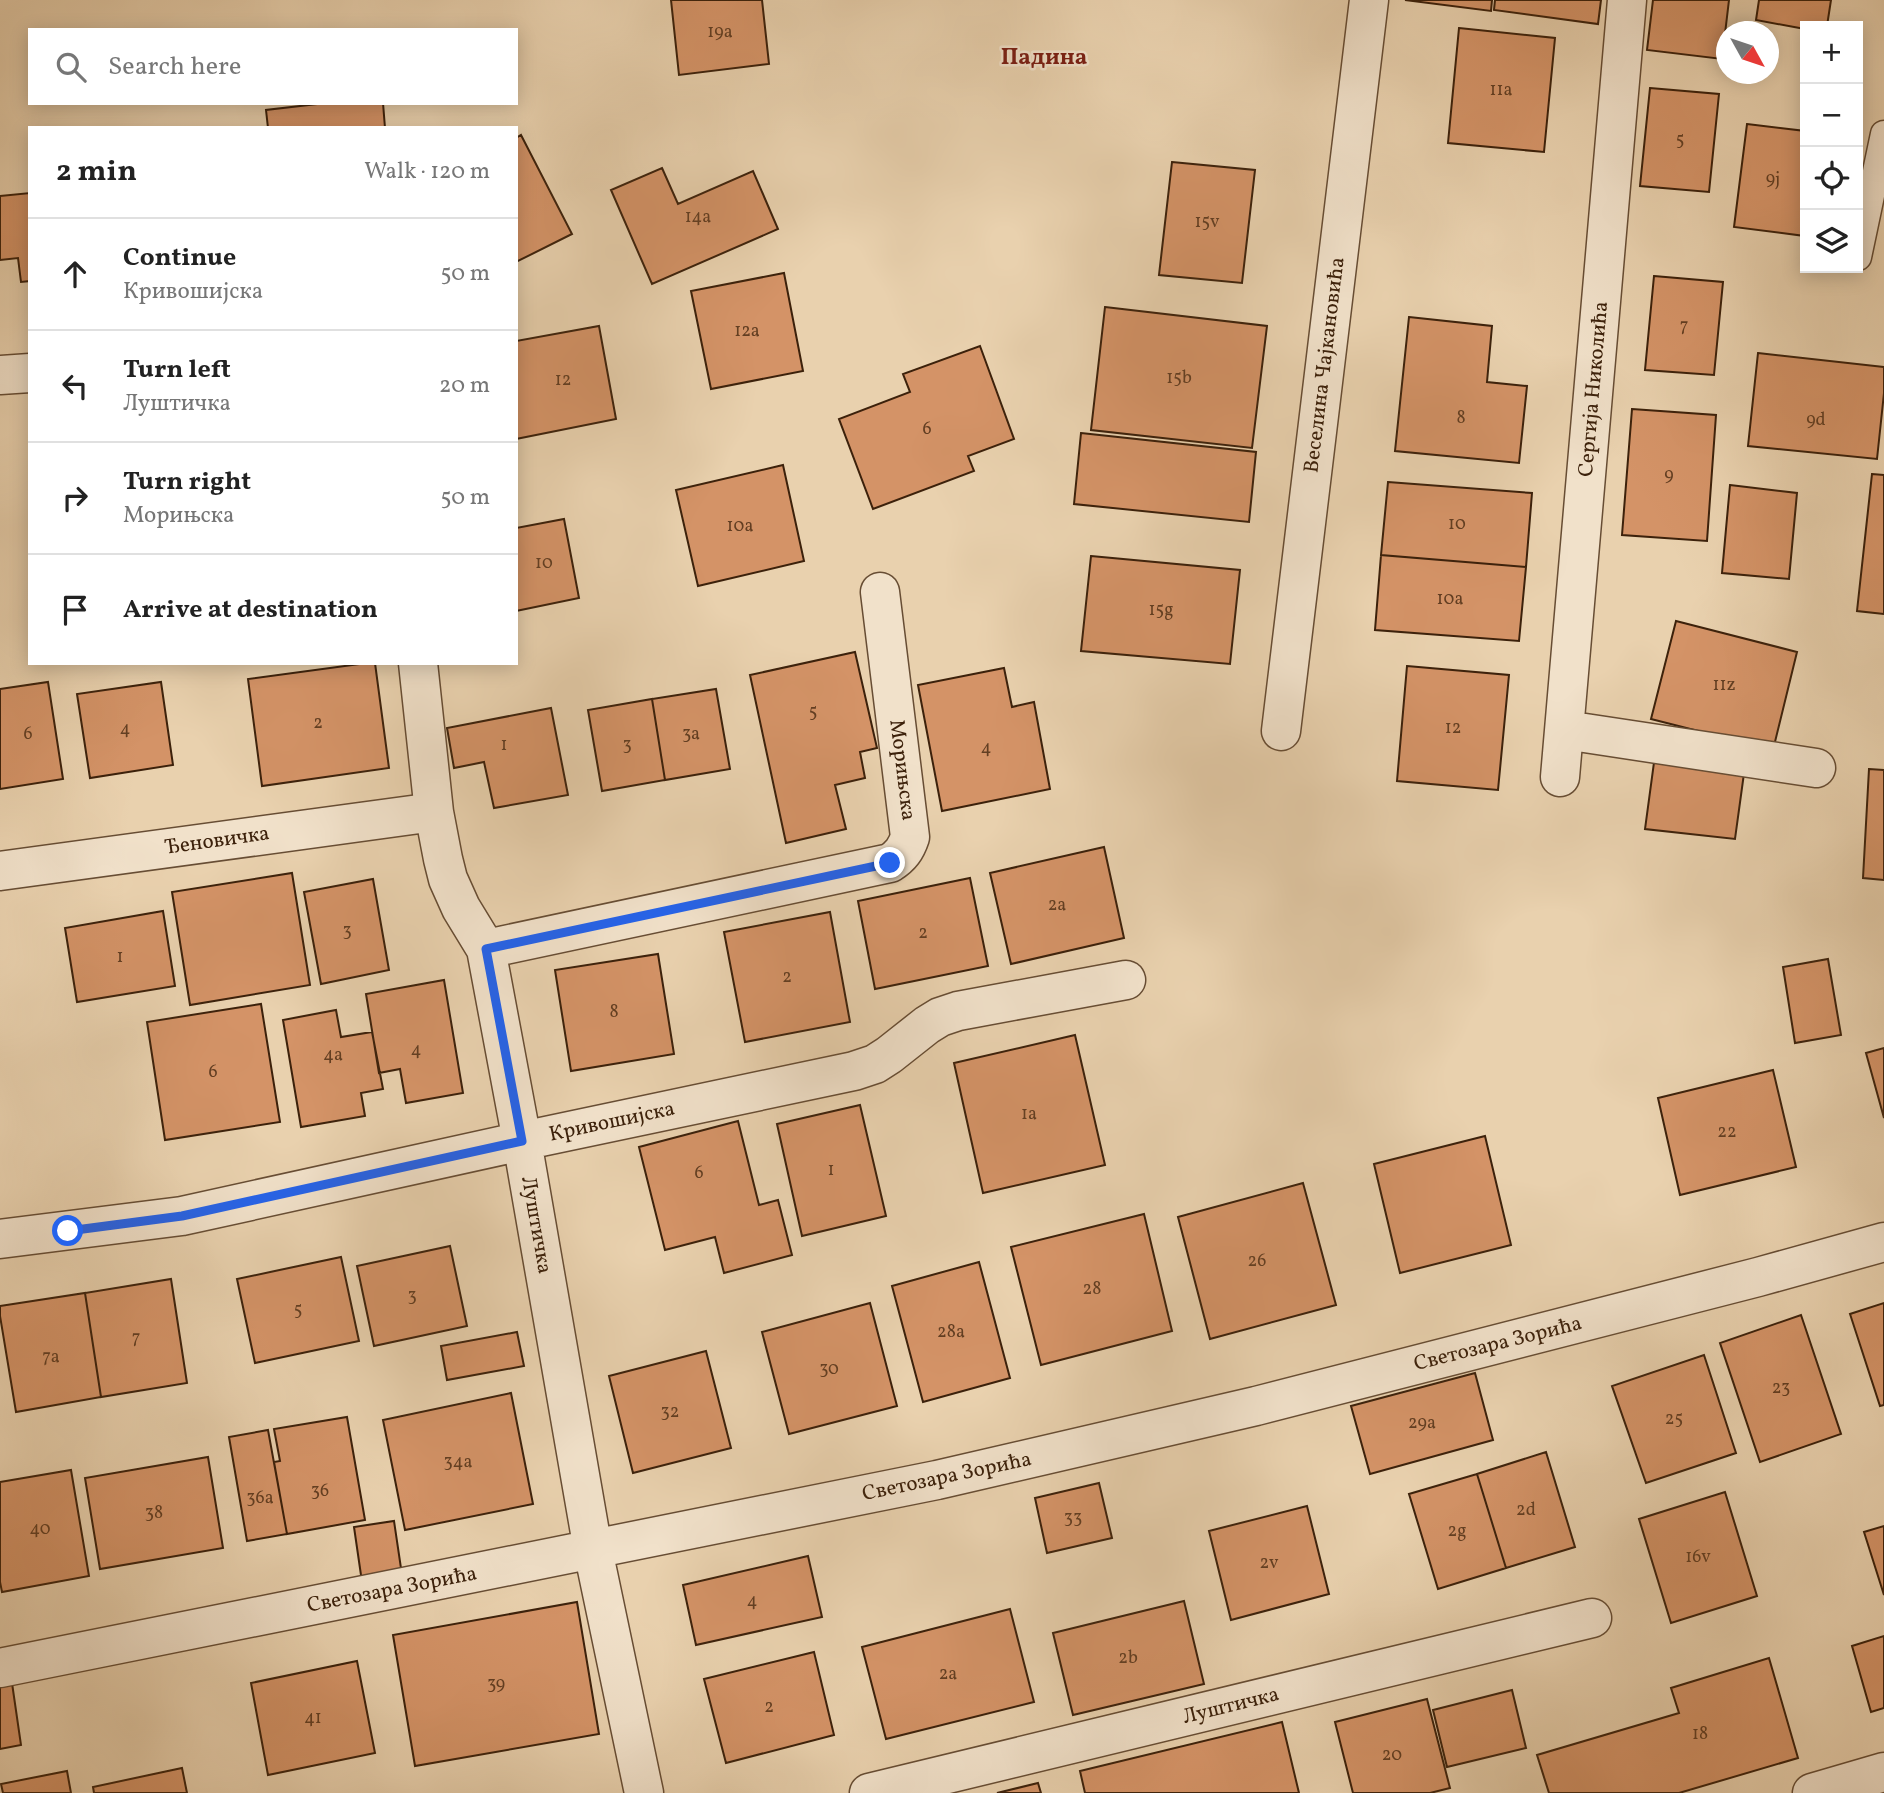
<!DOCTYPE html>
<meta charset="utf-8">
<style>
body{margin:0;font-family:Vollkorn,serif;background:#f6f6f6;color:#222}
.controls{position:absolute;right:21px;top:21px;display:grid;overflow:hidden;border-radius:0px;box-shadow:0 4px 18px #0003}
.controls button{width:63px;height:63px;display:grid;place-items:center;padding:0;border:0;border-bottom:2px solid #e0e0e0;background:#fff;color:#222;font:35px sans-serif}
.compass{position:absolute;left:1716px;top:21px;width:63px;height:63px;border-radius:50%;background:#fff;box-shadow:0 4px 18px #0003;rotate:130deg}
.stop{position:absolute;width:21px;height:21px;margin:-16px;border:5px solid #2563eb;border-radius:50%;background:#fff}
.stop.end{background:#2563eb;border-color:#fff;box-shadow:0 2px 7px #0008}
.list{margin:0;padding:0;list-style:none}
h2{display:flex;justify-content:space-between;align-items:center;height:91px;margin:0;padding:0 28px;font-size:30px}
h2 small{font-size:23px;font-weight:400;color:#767676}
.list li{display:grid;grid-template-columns:46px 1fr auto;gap:21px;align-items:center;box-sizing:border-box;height:112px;padding:0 28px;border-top:2px solid #e0e0e0}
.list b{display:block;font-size:26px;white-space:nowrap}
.list p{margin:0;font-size:23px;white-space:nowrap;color:#767676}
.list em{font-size:23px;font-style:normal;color:#767676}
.icon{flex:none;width:38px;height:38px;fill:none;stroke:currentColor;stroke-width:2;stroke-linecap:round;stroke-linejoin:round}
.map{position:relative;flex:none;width:1884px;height:1793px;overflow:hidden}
.search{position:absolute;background:#fff;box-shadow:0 4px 18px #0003;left:28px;top:28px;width:490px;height:77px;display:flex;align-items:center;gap:18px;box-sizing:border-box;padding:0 24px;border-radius:0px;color:#767676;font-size:26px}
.panel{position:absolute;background:#fff;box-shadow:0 4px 18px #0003;left:28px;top:126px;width:490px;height:539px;border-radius:0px}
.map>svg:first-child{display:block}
.building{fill:#d49367;stroke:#3c210b;stroke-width:2}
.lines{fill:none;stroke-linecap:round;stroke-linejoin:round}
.lane-casing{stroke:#674d34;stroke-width:29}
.street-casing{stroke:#674d34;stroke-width:41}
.lane{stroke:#f1e1ca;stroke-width:26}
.street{stroke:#f1e1ca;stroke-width:38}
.route{stroke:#2563eb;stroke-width:9}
.labels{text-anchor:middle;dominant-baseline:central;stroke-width:5;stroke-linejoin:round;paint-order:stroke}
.number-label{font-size:18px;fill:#623e22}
.street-label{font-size:21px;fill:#3c210b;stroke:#f1e1ca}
.neighbourhood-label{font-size:23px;font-weight:bold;fill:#7a1f14;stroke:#f1e1ca}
</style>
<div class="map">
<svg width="1884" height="1793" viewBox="0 0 1884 1793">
<rect width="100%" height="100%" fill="#e9d1ae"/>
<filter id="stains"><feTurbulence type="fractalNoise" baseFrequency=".00286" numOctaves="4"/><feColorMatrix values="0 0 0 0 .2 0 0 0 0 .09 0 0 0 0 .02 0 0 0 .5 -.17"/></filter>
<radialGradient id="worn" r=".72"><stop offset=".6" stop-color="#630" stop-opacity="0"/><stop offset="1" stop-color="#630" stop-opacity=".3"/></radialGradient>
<!-- building -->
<path class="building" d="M671 0H762L769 64 679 75Z
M1405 0H1492L1491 11Z
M1495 0H1601L1598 24 1494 10Z
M1653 0H1729L1722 59 1647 50Z
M1759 0H1831L1827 26H1805V29L1756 20Z
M1459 28 1555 38 1544 152 1448 143Z
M1650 88 1719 94 1709 192 1640 186Z
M326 103H383L385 128H268L266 110Z
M1747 124 1805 131V236L1734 227Z
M521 135 572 234 516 262V138Z
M1172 162 1255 170 1242 283 1159 275Z
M662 168 678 204 753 171 778 229 652 284 611 190Z
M30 193V281L21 282 18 258 0 260V196Z
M784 273 803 371 711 389 691 291Z
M1654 276 1723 282 1714 375 1645 370Z
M1105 307 1267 326 1252 448 1091 430Z
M1409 317 1492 326 1487 382 1527 386 1519 463 1395 451Z
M599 326 616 419 516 439V341Z
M980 346 1014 439 968 456 974 471 873 509 839 419 910 392 903 374Z
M1758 353 1884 367V393L1877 459 1748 446Z
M1632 409 1716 415 1707 541 1622 535Z
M1081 433 1256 452 1249 522 1074 504Z
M783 465 804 561 698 586 676 490Z
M1872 474 1884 475V614L1857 611Z
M1388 482 1532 493 1526 567 1381 555Z
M1730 485 1797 493 1789 579 1722 573Z
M564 519 579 598 516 611V528Z
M1381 555 1526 567 1519 641 1375 630Z
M1091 556 1240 570 1230 664 1081 651Z
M1676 621 1797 652 1773 750 1651 719Z
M855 652 877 748 860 752 865 778 835 785 846 829 786 843 750 675Z
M367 663H375L389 768 262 786 248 679Z
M1407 666 1509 675 1498 790 1397 781Z
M1004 668 1012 707 1034 702 1050 789 942 811 918 685Z
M48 682 63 779 0 789V689Z
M161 682 173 765 90 778 77 694Z
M716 689 730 769 665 780 652 699Z
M652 699 665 780 602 791 588 710Z
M551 708 568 795 494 808 484 762 454 768 447 728Z
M1655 755 1745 766 1735 839 1645 829Z
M1869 769 1884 770V880L1863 878Z
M1104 847 1124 938 1011 964 990 873Z
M292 873 310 985 190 1005 172 892Z
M970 878 988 966 875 989 858 901Z
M373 879 389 970 321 984 304 892Z
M163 911 175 986 77 1002 65 928Z
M830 912 850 1022 745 1042 724 932Z
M658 954 674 1054 571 1071 555 970Z
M1828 959 1841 1035 1795 1043 1783 967Z
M444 980 463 1093 406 1103 400 1069 379 1073 366 994Z
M261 1004 280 1122 165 1140 147 1022Z
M336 1010 341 1037 372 1032 383 1089 361 1093 365 1116 301 1127 283 1020Z
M1075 1035 1105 1165 983 1193 954 1063Z
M1884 1048V1118L1866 1053Z
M1773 1070 1796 1167 1680 1195 1658 1098Z
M860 1105 886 1216 802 1236 777 1124Z
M738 1121 759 1205 778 1200 792 1255 724 1273 715 1237 665 1250 639 1147Z
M1485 1136 1511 1245 1400 1273 1374 1164Z
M1303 1183 1336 1305 1210 1339 1178 1217Z
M1144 1214 1172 1331 1041 1365 1011 1247Z
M450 1246 467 1326 374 1346 357 1266Z
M341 1257 359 1341 255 1363 237 1279Z
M979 1262 1010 1378 923 1402 892 1286Z
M171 1279 187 1383 101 1397 85 1293Z
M85 1293 101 1397 16 1412 0 1316V1306Z
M870 1303 897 1406 789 1434 762 1332Z
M1884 1303V1405L1880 1406 1850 1314Z
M1801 1315 1841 1434 1760 1462 1720 1343Z
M517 1332 524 1366 447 1380 441 1346Z
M706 1351 731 1448 633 1473 609 1376Z
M1704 1355 1736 1453 1646 1483 1612 1386Z
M1475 1373 1493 1440 1370 1474 1351 1406Z
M511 1393 533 1504 405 1530 383 1420Z
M347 1417 365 1520 287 1534 274 1462 280 1461 274 1429Z
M268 1430 287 1534 247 1541 229 1437Z
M1546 1452 1575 1547 1506 1568 1477 1474Z
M208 1457 223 1548 100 1569 85 1478Z
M71 1470 89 1576 2 1592 0 1582V1482Z
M1477 1474 1506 1568 1438 1589 1409 1494Z
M1099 1483 1112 1538 1047 1553 1035 1498Z
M1725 1492 1757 1596 1671 1623 1639 1519Z
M1307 1506 1329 1594 1231 1620 1209 1531Z
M394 1521 402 1575 362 1582 354 1527Z
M1884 1526V1595L1864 1532Z
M808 1556 822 1617 696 1645 683 1585Z
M1184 1601 1204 1684 1073 1715 1053 1633Z
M577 1602 599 1734 415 1766 393 1635Z
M1010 1609 1034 1702 886 1739 862 1647Z
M1884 1636V1708L1871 1712 1852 1646Z
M814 1652 834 1735 726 1763 704 1679Z
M1769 1658 1798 1758 1679 1793H1549L1537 1755 1679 1713 1671 1688Z
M357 1661 375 1753 268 1775 251 1683Z
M12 1683 21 1745 0 1749V1685Z
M1512 1690 1526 1748 1447 1767 1433 1710Z
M1427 1699 1450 1788 1430 1793H1353L1335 1722Z
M1282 1722 1299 1793H1085L1080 1771Z
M182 1768 187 1793H94L93 1787Z
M67 1771 71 1793H3L1 1784Z
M1038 1783 1041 1793H997Z"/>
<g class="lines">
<!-- lane casing -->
<g class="lane-casing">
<path id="lane" d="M1858 257 1884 134"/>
</g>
<!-- street casing -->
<g class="street-casing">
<path id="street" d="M0 375 30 373
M418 663 434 812 443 859 448 879 461 908 486 949 522 1141 593 1550 644 1793
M1565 730 1816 768
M1281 731 1369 0
M1560 777 1627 0
M0 871 434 812
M486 949 890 863C901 856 906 849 910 837L880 592
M0 1239 182 1216 522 1141 854 1071 875 1064 889 1055 927 1025 940 1017 958 1011 1126 980
M0 1668 937 1480 1256 1406 1758 1277 1884 1242
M869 1793 1592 1618
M1812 1793 1884 1772"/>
</g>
<!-- lane -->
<use href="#lane" class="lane"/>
<!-- street -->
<use href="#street" class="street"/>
</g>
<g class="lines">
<!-- route -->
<path class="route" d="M68 1231 182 1216 522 1141 486 949 890 863"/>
</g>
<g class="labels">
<!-- number labels -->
<g class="number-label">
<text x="720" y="32">19a</text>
<text x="1501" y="90">11a</text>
<text x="1680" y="140">5</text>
<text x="1773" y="179">9j</text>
<text x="698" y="217">14a</text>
<text x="1207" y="222">15v</text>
<text x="1684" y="326">7</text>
<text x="747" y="331">12a</text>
<text x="1179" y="378">15b</text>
<text x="563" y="380">12</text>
<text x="1461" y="418">8</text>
<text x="1816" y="420">9d</text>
<text x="927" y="429">6</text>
<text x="1669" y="475">9</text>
<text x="1457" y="524">10</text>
<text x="740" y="526">10a</text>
<text x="544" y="563">10</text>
<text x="1450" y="599">10a</text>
<text x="1161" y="610">15g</text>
<text x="1724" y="685">11z</text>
<text x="813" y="712">5</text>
<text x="318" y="723">2</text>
<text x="1453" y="728">12</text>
<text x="125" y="729">4</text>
<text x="28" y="734">6</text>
<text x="691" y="734">3a</text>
<text x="504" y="745">1</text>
<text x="627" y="745">3</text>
<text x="986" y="748">4</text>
<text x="1057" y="905">2a</text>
<text x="347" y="931">3</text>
<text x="923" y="933">2</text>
<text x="120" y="957">1</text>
<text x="787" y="977">2</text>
<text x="614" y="1012">8</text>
<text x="416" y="1050">4</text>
<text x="333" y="1055">4a</text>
<text x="213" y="1072">6</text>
<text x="1029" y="1114">1a</text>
<text x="1727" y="1132">22</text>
<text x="831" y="1170">1</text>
<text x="699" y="1173">6</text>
<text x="1257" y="1261">26</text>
<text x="1092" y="1289">28</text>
<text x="412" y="1296">3</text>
<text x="298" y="1310">5</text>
<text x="951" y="1332">28a</text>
<text x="136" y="1338">7</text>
<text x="51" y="1357">7a</text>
<text x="829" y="1369">30</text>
<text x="1781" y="1388">23</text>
<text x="670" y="1412">32</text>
<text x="1674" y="1419">25</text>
<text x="1422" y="1423">29a</text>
<text x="458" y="1462">34a</text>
<text x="320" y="1491">36</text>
<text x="260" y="1498">36a</text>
<text x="1526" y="1510">2d</text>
<text x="154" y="1513">38</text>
<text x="1073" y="1518">33</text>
<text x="40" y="1529">40</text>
<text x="1457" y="1531">2g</text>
<text x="1698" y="1557">16v</text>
<text x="1269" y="1563">2v</text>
<text x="752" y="1601">4</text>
<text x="1128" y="1658">2b</text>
<text x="948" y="1674">2a</text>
<text x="496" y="1684">39</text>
<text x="769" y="1707">2</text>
<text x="313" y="1718">41</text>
<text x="1700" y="1734">18</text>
<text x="1392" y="1755">20</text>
</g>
<!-- street labels -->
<g class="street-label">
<text transform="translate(1325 365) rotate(-83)">Веселина Чајкановића</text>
<text transform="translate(1594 389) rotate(-85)">Сергија Николића</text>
<text transform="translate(902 770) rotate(83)">Морињска</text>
<text transform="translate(217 841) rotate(-8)">Ђеновичка</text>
<text transform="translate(612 1122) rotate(-12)">Кривошијска</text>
<text transform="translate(536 1225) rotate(80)">Луштичка</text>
<text transform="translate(1498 1344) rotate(-14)">Светозара Зорића</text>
<text transform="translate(947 1477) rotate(-12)">Светозара Зорића</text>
<text transform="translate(392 1590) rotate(-11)">Светозара Зорића</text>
<text transform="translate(1231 1706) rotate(-14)">Луштичка</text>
</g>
<!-- neighbourhood labels -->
<g class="neighbourhood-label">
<text x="1044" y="58">Падина</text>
</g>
</g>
<rect width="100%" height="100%" filter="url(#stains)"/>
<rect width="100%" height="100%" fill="url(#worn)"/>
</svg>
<div class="controls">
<button>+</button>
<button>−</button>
<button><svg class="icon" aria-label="locate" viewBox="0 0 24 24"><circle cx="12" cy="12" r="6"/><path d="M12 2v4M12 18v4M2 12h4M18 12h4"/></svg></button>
<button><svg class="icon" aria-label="layers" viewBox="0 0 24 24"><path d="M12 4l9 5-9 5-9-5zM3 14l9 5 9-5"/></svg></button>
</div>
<svg class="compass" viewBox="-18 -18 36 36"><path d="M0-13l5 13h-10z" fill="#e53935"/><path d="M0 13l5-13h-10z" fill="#767676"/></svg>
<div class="stop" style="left:68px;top:1231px"></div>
<div class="stop end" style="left:890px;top:863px"></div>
<div class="search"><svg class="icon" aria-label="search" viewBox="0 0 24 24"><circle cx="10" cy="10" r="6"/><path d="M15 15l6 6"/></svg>Search here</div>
<section class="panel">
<h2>2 min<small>Walk · 120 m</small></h2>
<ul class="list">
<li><svg class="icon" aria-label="ahead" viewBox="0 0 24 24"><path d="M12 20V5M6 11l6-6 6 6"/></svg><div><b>Continue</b><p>Кривошијска</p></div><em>50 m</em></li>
<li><svg class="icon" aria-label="left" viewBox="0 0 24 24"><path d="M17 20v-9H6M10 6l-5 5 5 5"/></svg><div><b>Turn left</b><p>Луштичка</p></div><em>20 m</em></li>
<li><svg class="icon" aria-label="right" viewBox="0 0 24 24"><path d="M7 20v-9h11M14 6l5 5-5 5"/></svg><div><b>Turn right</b><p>Морињска</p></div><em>50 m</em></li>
<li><svg class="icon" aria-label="arrive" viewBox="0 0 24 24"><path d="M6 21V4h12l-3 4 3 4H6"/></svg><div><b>Arrive at destination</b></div></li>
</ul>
</section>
</div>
